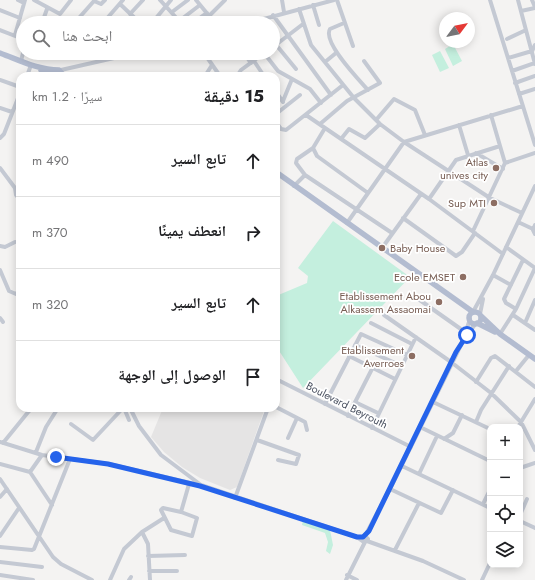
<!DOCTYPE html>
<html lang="ar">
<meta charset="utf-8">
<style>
body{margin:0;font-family:Jost,"Noto Naskh Arabic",sans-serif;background:#f2f2f2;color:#202124;direction:rtl}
.controls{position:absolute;right:12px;bottom:12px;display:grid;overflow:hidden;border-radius:8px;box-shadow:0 2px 10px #0003}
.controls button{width:36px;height:36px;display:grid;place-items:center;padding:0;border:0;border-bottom:1px solid #e0e0e0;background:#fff;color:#202124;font:20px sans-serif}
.compass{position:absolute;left:439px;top:12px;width:36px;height:36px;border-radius:50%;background:#fff;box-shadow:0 2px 10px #0003;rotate:58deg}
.stop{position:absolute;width:12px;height:12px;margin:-9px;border:3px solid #2563eb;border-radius:50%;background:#fff}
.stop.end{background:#2563eb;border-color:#fff;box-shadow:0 1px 4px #0008}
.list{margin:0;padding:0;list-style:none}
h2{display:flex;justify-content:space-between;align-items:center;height:52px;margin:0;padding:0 16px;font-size:17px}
h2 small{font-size:13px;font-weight:400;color:#757577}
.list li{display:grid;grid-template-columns:26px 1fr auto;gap:12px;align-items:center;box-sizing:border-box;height:72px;padding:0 16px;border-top:1px solid #e0e0e0}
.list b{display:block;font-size:15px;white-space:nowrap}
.list em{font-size:13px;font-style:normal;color:#757577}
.icon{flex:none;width:22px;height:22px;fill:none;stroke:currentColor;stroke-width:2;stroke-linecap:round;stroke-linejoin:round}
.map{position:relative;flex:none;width:535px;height:580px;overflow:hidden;direction:ltr}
.search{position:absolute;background:#fff;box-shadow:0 2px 10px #0003;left:16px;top:16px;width:264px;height:44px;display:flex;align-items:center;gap:10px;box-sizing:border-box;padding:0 14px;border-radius:22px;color:#757577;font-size:15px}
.panel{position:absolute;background:#fff;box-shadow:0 2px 10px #0003;left:16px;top:72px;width:264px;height:340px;border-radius:12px;direction:rtl}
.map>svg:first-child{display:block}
.education{fill:#e5e4e4}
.green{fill:#c4efde}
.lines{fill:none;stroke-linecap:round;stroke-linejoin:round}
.minor{stroke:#c4c9d3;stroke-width:4}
.major{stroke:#b3bcd0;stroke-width:5.5}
.route{stroke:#2563eb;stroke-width:5}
.education-dot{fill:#8d6e63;stroke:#fff;stroke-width:1.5}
.labels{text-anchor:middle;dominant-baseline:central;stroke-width:3.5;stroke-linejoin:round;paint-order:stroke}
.education-label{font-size:11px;fill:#785e54;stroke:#fff;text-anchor:end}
.street-label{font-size:11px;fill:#4a5160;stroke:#fff}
</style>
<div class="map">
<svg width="535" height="580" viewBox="0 0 535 580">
<rect width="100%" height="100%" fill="#f4f3f2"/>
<!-- education -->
<path class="education" d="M163 408H265L237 487 230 490 200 478 182 467 164 452 151 437Z"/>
<!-- green -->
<path class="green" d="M453 44 462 61 453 66 445 49Z
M440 51 449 68 440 72 432 55Z
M333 221 410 277 303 388 276 346V296L307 283 308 276 298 268Z
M303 519 313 525 330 530 333 545 330 554 326 551 328 542 325 533 302 525Z"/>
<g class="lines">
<!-- minor -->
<path class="minor" d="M18 0 24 3
M34 0 60 14 71 0
M160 0 181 23
M196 0 215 23
M282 0 284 12
M337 0 353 46
M490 0 535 145
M518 0 535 64
M532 0 535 7
M120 4 140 23
M313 5 319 25
M299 9 311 45 354 98 380 124 404 142 490 198 522 213
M0 10 20 18
M521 11 535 8
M172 12 188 0
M130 14 143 0
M273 15 331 95
M209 16 225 0
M179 21 200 5
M42 23 47 9
M80 23 78 19 94 1 101 4 105 0
M103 23 123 0
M152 23 171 0
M193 23 207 13
M249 23 334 0
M344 23 330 29C322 42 359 80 368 90
M0 30 23 39
M15 35 25 0
M507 39 526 30
M273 41 296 69
M273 47 303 24
M58 53H62
M204 53 220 76
M244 53 251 63
M264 53 278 71 310 89 321 103
M508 58 532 51 535 45
M21 61 23 53
M254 61 264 76
M325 62 336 53
M61 70 136 53
M512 71 535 63
M27 76 31 65
M205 76 212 65
M241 76 239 73 241 70 264 53
M0 80 20 87
M515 83 535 76
M276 92 283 102
M519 94 535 89
M283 101 292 79
M0 108 12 112
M276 114 300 95
M306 115 429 199 503 254
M376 120 394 99 415 110 425 135
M276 122 281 129 286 130 343 85
M320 124 347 101 380 83 364 61
M459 125 468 155
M325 128 313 148 317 156 368 193
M0 138 4 134 20 93
M341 139 349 129 365 138 380 124
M476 153 503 169
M505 163 535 153
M0 168 15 188 16 195 20 199
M305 175 296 163 297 159 313 148
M294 186 305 175 392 233
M429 199 456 160 500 146
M403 218 456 256 462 252 475 233
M518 222 533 229
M347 223 404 142 523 106
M535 225 533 230 535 234
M473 231 505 163 491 115
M0 246 5 247 15 242
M506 247 535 268
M382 248 421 194
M0 270 9 291 16 294 20 290
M493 275 511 285
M414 296 465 332
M516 309 506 303 504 299 523 260
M473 312 493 275 535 186
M480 314 483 299
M384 315 451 362 491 393 521 422 535 450
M513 315 535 330
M0 318 3 322
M371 323 412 344
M525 323 535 300
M500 334 516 309 535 268
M463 341 476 323
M355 345 402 366
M349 356 395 379
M516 371 529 355
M276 379 411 447
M476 382 491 358 495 356 535 387
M355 402 378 413
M433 402 490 429
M325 404 361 334 407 355
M276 407 305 422 307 430
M124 408 129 420
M130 408 139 426 161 455 201 485 357 537 364 542 368 539 365 536 362 539
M348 416 373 367
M476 422 481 410 509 366
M71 424 93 440 123 408
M420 427 490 461
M518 427 535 399
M372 428 416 337
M288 438 297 418
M444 439 453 433 462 415
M257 440 299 455 296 464 278 460
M0 442 42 455 109 464 199 485
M3 443 29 411 34 408
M36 452 46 427 58 408
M42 455 30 472 52 505
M0 464 30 472
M402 466 490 508
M520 468 535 463
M419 474 437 436
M0 479 53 557 61 564 92 580
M390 489 441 513 453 490
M0 497 7 489
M235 498 268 408
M483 504 490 490
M181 512 197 518 192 536 171 530 161 510 163 508 181 512 189 484
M520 515 527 499
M520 521 535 528
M142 532 148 544 150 580
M0 536 19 508
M365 536 390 489 462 343 470 319
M367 541 423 561 464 580
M0 547 32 550 34 549 70 459
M395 550 419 503
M148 556 185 555
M0 562 42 567
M149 571H177
M0 575 33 580
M347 575 357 580
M110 580 124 549 142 532 164 518
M129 580 131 577
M346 580 365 542
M482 580 490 563"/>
<!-- major -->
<path class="major" d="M0 53C19 60 38 70 59 70L64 76
M41 70 51 76
M276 172 473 312
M469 318a6 6 0 1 1 12 0a6 6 0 1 1-12 0Z
M481 316 500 334 535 359
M477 323 495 332"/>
</g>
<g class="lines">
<!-- route -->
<path class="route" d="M56 457 108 464 200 486 357 537H363L369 531 456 352 467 335"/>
</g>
<!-- markers -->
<g class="education-dot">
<circle cx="496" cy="168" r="4"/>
<circle cx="494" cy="203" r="4"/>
<circle cx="382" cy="248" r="4"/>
<circle cx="463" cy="277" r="4"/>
<circle cx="439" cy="302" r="4"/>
<circle cx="412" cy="356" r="4"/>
</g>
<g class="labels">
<!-- education labels -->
<g class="education-label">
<text x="488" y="162">Atlas<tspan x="488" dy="13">unives city</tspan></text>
<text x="486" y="203">Sup MTI</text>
<text x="390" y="248" text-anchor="start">Baby House</text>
<text x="455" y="277">Ecole EMSET</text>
<text x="431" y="296">Etablissement Abou<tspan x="431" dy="13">Alkassem Assaomai</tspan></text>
<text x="404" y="350">Etablissement<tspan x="404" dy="13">Averroes</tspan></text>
</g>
<!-- street labels -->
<g class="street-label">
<text transform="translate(347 405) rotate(27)">Boulevard Beyrouth</text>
</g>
</g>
</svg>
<div class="controls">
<button>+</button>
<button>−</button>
<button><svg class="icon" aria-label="locate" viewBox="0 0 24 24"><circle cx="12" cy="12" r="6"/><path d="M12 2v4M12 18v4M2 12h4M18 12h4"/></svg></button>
<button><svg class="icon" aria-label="layers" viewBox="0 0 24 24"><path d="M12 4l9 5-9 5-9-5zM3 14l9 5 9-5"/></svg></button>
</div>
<svg class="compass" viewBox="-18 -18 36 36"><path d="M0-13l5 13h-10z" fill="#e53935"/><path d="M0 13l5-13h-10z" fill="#757577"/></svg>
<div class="stop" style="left:467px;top:335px"></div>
<div class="stop end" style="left:56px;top:457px"></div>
<div class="search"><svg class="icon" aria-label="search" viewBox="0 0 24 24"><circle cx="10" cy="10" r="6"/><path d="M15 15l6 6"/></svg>ابحث هنا</div>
<section class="panel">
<h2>15 دقيقة<small>سيرًا · 1.2 km</small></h2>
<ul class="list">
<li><svg class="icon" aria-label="ahead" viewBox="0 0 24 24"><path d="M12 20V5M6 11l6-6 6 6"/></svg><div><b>تابع السير</b></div><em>490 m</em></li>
<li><svg class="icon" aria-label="right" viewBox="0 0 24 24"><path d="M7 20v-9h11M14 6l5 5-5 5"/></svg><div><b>انعطف يمينًا</b></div><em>370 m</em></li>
<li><svg class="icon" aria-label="ahead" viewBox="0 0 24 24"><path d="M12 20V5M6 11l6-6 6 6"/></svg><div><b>تابع السير</b></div><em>320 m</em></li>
<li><svg class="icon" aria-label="arrive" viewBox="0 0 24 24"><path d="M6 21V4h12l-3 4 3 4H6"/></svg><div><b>الوصول إلى الوجهة</b></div></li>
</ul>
</section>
</div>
